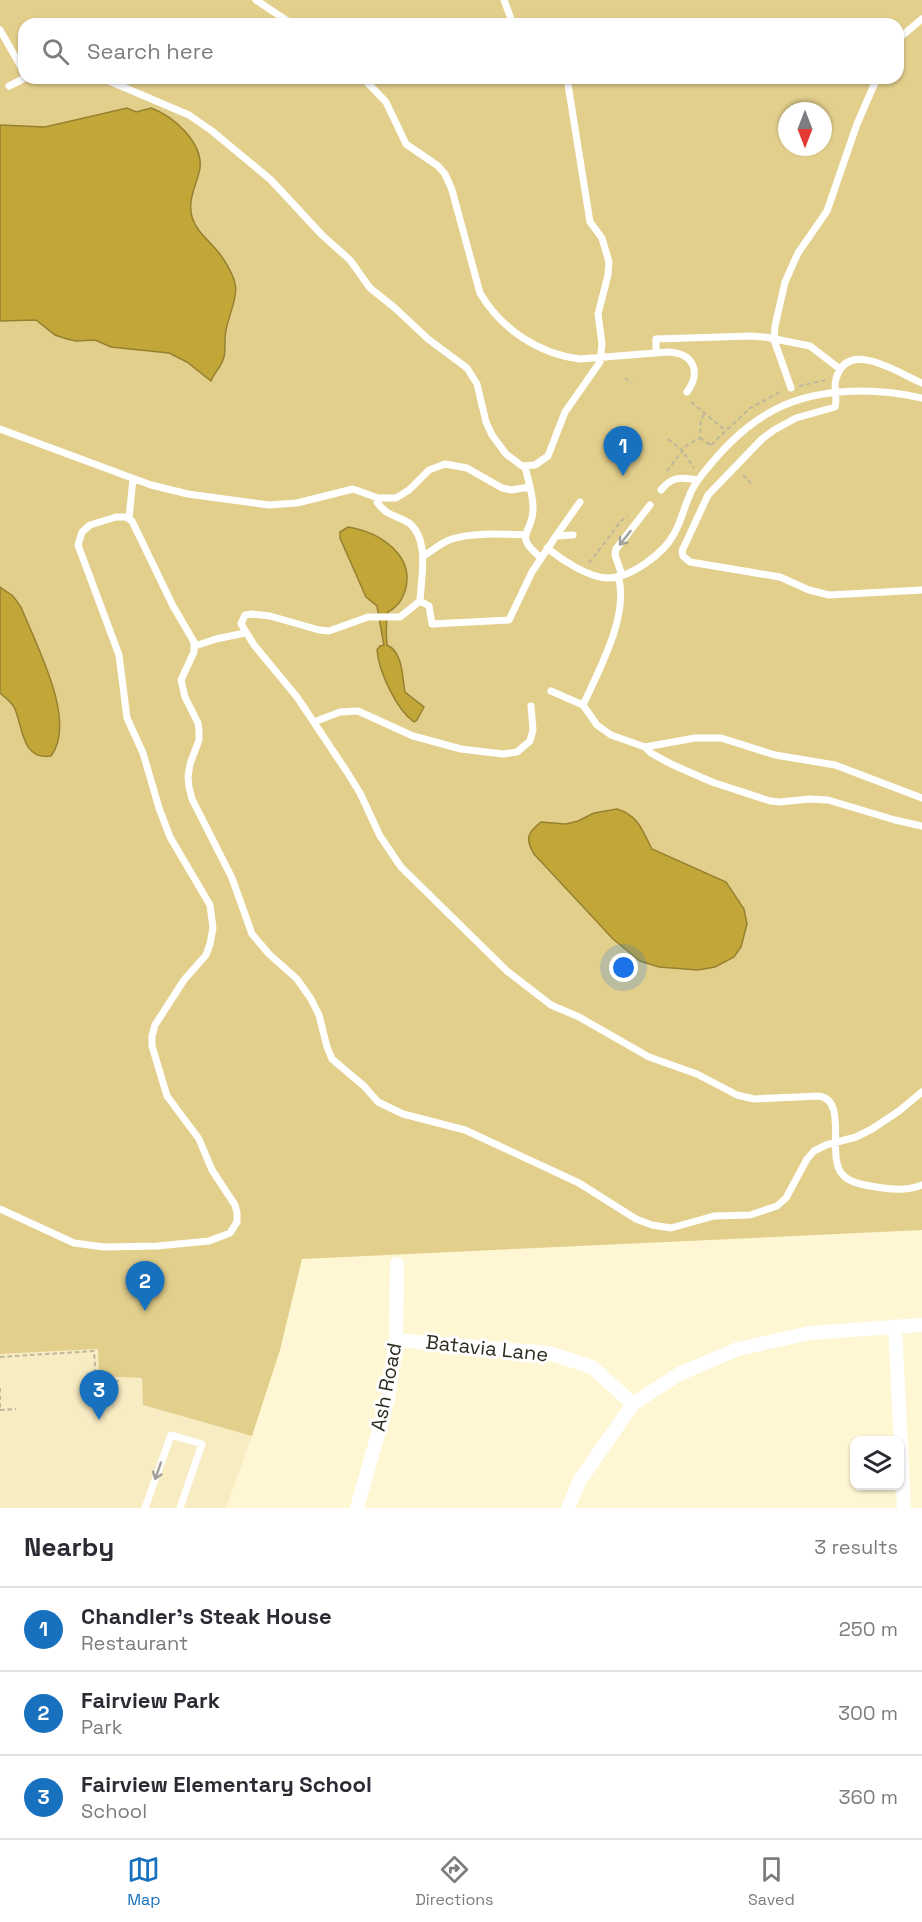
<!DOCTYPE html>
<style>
body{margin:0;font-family:"Space Grotesk",sans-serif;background:#f2f2f3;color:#2b2b33}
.controls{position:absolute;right:18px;bottom:18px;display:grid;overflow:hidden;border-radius:12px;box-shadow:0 2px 4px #0004}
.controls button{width:54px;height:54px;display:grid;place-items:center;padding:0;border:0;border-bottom:2px solid #e1e1e2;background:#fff;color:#2b2b33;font:30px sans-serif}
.compass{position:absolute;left:778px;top:102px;width:54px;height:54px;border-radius:50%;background:#fff;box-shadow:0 2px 4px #0004;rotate:180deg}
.you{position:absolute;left:624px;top:968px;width:21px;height:21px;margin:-15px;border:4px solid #fff;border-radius:50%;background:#1a73e8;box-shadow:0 0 0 9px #1a73e833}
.badge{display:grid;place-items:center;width:39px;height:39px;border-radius:50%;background:#1771be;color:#fff;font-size:20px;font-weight:700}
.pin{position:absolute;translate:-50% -50px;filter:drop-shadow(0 2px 3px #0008)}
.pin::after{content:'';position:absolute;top:32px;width:21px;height:18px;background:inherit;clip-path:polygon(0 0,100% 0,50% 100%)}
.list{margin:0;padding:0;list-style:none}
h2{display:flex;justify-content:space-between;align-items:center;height:78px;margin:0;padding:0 24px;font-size:26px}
h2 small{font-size:20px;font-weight:400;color:#7c7c81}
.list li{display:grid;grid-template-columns:39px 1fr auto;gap:18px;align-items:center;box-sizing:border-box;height:84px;padding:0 24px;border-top:2px solid #e1e1e2}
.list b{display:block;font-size:22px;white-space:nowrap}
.list p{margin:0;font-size:20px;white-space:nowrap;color:#7c7c81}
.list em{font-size:20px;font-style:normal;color:#7c7c81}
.icon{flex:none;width:33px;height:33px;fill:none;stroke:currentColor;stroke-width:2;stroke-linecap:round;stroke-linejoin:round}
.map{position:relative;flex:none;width:922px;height:1508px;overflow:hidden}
.search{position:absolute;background:#fff;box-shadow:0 2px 4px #0004;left:18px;right:18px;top:18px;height:66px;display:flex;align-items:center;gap:15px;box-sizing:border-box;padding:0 21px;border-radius:18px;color:#7c7c81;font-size:22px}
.sheet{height:330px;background:#fff}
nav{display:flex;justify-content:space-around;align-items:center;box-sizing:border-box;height:84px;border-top:2px solid #e1e1e2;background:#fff;font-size:16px;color:#7c7c81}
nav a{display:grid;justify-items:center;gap:3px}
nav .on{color:#1771be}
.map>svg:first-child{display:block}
.built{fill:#f8ecc3}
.green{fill:#e2cf8c;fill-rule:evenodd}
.water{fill:#c2a638;stroke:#968130;stroke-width:1.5}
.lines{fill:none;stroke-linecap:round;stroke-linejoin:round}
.path{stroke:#beb79b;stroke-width:2;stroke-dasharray:4.5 3;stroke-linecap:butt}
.lane{stroke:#fff;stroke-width:7}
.street{stroke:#fff;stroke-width:14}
.oneway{stroke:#a1a09a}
.labels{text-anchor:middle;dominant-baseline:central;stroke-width:6;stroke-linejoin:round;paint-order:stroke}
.street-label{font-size:20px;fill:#2e2b1e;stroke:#fff}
</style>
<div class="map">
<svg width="922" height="1508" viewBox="0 0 922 1508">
<rect width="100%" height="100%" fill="#fff6d4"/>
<!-- built -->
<path class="built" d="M98 1349 100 1376 142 1378 143 1405 252 1436 226 1508H0V1354Z"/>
<!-- green -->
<path class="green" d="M0 0H922V1230L302 1259 280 1350 252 1436 143 1405 142 1378 99 1376 98 1349 0 1354ZM24 24H898V78H24ZM787 111H823V147H787Z"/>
<!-- water -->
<path class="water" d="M127 108 136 112 151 108C173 116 203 142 200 168 197 185 187 199 192 217 197 234 213 243 222 257 245 291 234 295 226 330 224 339 226 349 224 357 222 366 214 373 211 381L187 362 169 353 111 347 95 340 76 341 67 339 55 335 36 320 0 321V125L45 127Z
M348 527C379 532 416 555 405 591 401 602 397 607 388 612 386 623 386 634 387 645 403 652 402 676 405 692L424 707 417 720 414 722C396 709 379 672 377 650L380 646 384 645 383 640 377 606 366 597 340 538V532Z
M0 587 13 596 21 607C35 643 78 721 51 756 21 761 23 725 14 707 11 702 5 697 0 693Z
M617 809C639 816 642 830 652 849L726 882 744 909 747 924 741 947 734 957 715 967 698 970 659 967 640 961 613 939 534 854C525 839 527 833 541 822L566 824 578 821 594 813Z"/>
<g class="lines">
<!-- path -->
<path class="path" d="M625 378 632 383
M799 386 826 380
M691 402 725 430
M700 438 712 446
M668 439 682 450 694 468
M711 445 750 408 782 391
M667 471 686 446 700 438 701 419 705 413
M743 475 751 483
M589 563 621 521 628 516
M0 1357 94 1351 96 1379 119 1381
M0 1388V1409
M0 1410 16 1409"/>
<!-- lane -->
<path class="lane" d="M256 0 292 24
M504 0 513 24
M0 30 24 72
M898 39 922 19
M102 78 189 115 212 131 271 180 322 235 350 260 370 288 395 308 428 339 467 368 477 384 486 422 492 435 506 454 522 466 535 465 548 456 565 412 600 362 602 344 598 314 608 275 609 262 602 238 590 222 567 78
M363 78 386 102 406 144 438 166 445 174 452 190 480 293C501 329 539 354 580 359L668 352C693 353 702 371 687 392
M9 86 25 78
M656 353V339L751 336 765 337 810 346 840 369
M922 383C900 374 847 337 836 379 833 388 838 398 835 407L796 418 774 430 762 439 708 495 682 551 683 556 690 562 780 577 809 590 829 595 922 590
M791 388 774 340 775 326 785 282 798 253 827 211 857 124 877 78
M0 429 151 485 188 494 269 505 297 503 353 489 378 498H396L409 490 429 470 445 464 467 468 502 488 511 490 530 487
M525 467C528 480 534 496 533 511 531 536 513 534 541 558
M661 490C672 476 681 477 698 480
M378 498 377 502C388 518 396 514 409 523 430 539 421 579 420 601
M129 518 133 479
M556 536 580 502
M547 548C562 560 589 578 608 578 631 578 664 553 674 534 684 517 686 495 698 480 716 456 741 429 767 414 811 387 873 387 922 398
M425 555C433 550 440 544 449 540 470 532 503 534 526 535
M622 575 615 555 616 549 650 505
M420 601 400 617H368L329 631 319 630 270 616 252 614 245 615 241 624 254 645 297 697 347 772 360 793 380 836 401 867 507 971 551 1005 579 1017 649 1057 697 1074 737 1095 754 1099 818 1096C849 1099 826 1156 842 1174 849 1183 865 1185 876 1187 892 1190 907 1191 922 1185
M420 601 429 606 432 624 509 620 532 572 556 536 573 535
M195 646 216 639 245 633
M551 691 583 705 597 725 611 735 645 747 651 753 671 764 712 782 770 801 780 802 809 799 828 800 895 820 922 826
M583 705C599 670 630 614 618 576
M314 722 340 712 358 711 413 736 461 749 503 754 517 752 530 741 533 730 531 706
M645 747 695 738H721L775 755 835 765 922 798
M0 1209 74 1243 104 1247 157 1246 209 1241 230 1233 237 1222V1213L235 1205 212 1170 199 1139 167 1096 152 1046V1036L155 1025 184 980 206 955 210 944 213 928 210 905 170 837 159 808 143 753 127 718 119 655 78 545 82 532 90 525 116 517H126L132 521 173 606 194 642V652L181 680 185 697 198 723 199 730V740L190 764 188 777 189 787 192 799 232 878 252 934 269 954 297 979 311 999 319 1015 327 1047 332 1059 364 1086 378 1102 403 1114 465 1130 579 1183 636 1219 652 1225 671 1228 714 1216 750 1215 777 1206 786 1198 807 1159 814 1151 826 1145 856 1137 872 1129 899 1111 922 1092
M145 1508 171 1435 202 1444 180 1508"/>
<!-- street -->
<path class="street" d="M895 1326 904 1508
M396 1340 549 1353 592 1367 633 1404
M357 1508 388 1399 396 1340 397 1264
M568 1508 580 1480 633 1404 679 1374 738 1349 810 1333 922 1325"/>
</g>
<!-- one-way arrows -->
<defs><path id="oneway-shaft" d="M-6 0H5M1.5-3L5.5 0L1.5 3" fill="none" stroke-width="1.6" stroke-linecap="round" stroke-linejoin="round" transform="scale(1.5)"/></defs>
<g class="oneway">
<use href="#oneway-shaft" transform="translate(625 538) rotate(128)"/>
<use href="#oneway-shaft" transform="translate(158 1471) rotate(109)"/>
</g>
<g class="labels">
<!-- street labels -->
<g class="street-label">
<text transform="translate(487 1348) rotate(6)">Batavia Lane</text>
<text transform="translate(386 1387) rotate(-79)">Ash Road</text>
</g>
</g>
</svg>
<div class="controls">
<button><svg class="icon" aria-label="layers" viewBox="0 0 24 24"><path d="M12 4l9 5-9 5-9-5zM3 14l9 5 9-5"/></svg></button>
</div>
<svg class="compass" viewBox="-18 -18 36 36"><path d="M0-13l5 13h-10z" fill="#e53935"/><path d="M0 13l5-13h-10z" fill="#7c7c81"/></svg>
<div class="you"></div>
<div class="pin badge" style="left:623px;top:476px">1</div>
<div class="pin badge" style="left:145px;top:1311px">2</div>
<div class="pin badge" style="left:99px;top:1420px">3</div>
<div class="search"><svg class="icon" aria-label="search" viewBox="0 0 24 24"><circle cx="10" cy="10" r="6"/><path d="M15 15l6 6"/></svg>Search here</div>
</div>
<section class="sheet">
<h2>Nearby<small>3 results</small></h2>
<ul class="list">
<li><span class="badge">1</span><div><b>Chandler's Steak House</b><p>Restaurant</p></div><em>250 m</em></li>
<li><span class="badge">2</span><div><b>Fairview Park</b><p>Park</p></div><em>300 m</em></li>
<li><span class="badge">3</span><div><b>Fairview Elementary School</b><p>School</p></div><em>360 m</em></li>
</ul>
</section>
<nav>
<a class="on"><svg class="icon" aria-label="map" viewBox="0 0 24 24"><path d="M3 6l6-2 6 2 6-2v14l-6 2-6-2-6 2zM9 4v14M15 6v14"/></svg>Map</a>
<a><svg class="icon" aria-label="directions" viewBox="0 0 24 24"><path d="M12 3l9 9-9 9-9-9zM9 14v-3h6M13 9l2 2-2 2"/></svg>Directions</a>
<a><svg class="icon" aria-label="saved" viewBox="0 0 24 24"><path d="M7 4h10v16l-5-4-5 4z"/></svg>Saved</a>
</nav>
